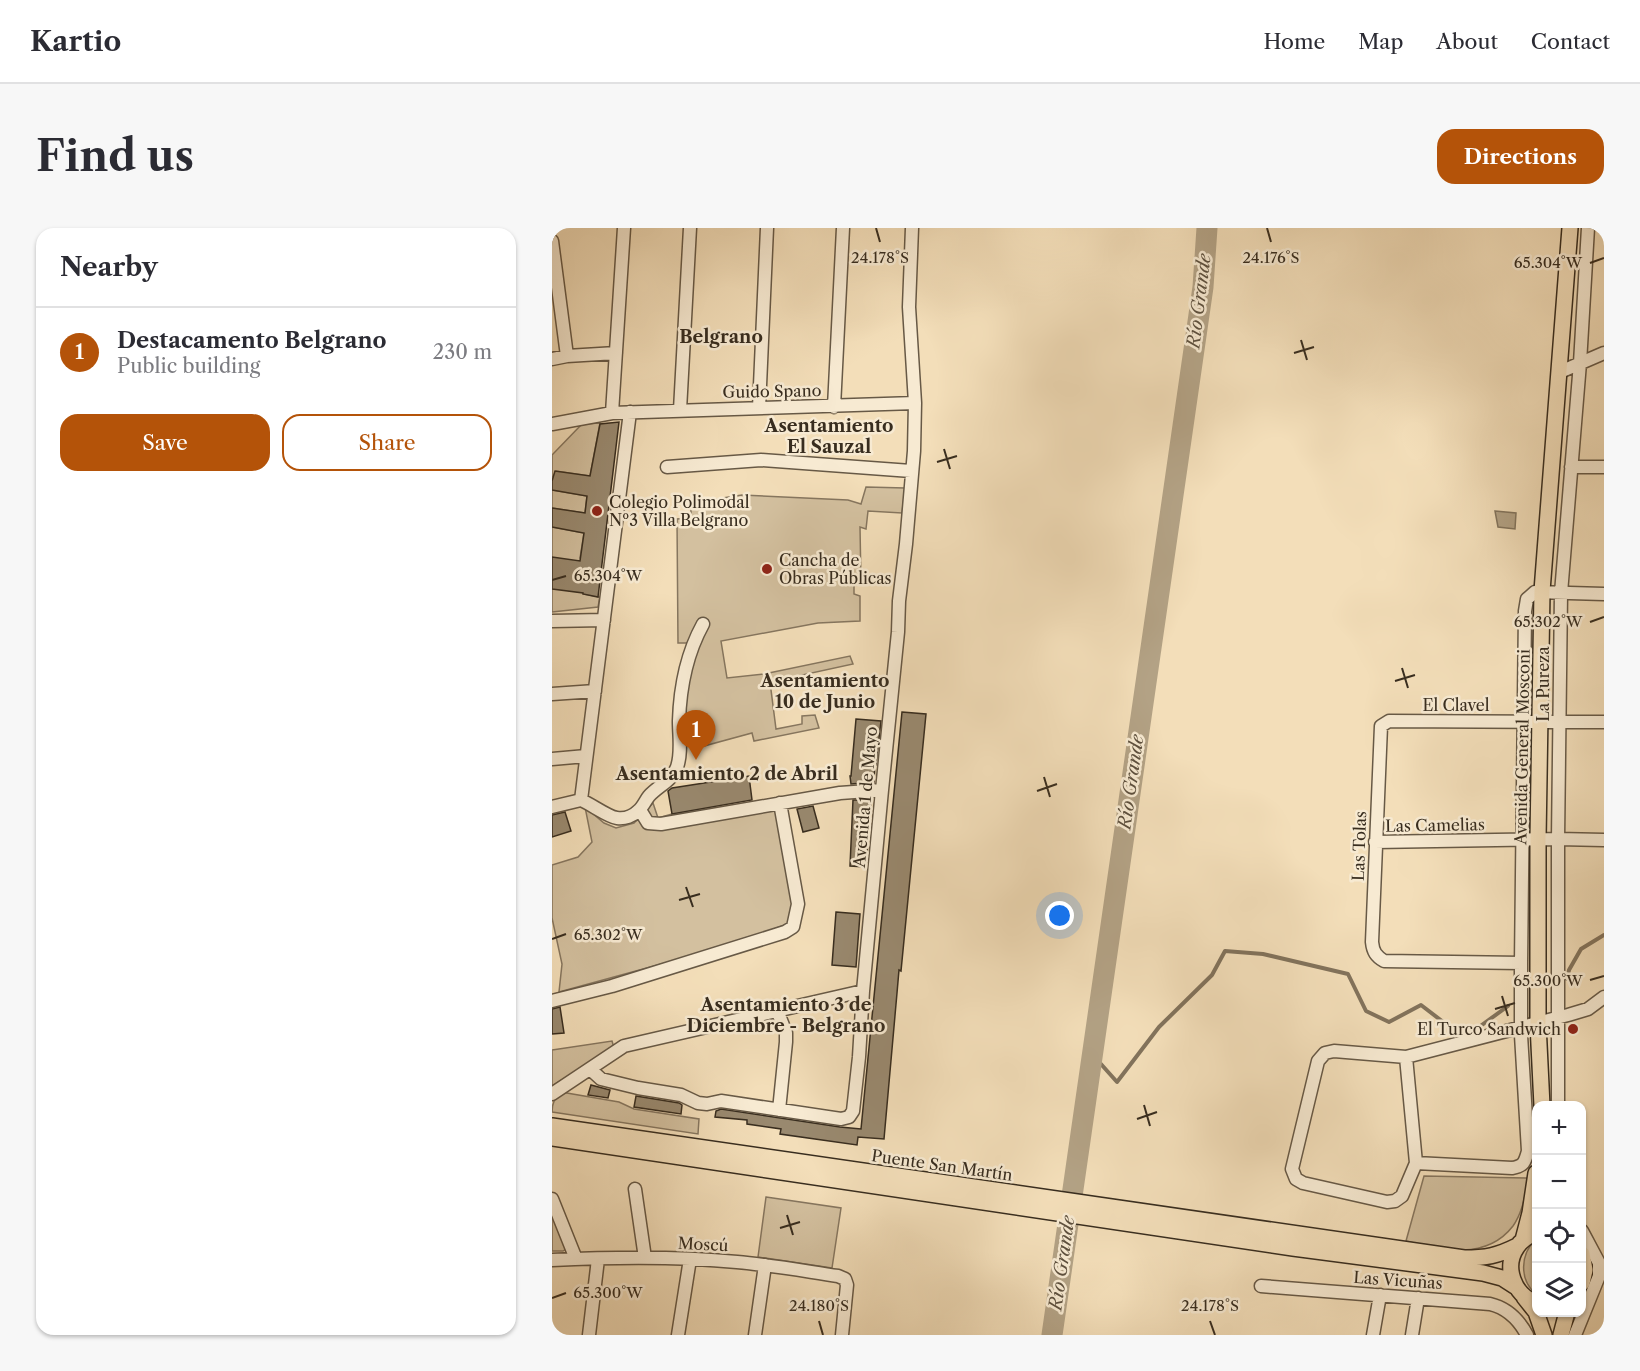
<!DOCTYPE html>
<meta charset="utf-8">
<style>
body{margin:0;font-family:"Libre Caslon Text",serif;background:#f7f7f7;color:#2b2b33}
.controls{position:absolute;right:18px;bottom:18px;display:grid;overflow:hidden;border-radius:12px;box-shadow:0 2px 4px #0004}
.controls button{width:54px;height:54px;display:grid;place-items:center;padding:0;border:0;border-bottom:2px solid #e1e1e2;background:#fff;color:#2b2b33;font:30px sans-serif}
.you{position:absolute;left:508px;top:688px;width:21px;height:21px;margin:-15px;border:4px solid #fff;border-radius:50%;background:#1a73e8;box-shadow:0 0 0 9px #1a73e833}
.badge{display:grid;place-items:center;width:39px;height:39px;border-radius:50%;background:#b45309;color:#fff;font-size:20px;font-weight:700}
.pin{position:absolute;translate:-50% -50px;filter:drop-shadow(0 2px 3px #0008)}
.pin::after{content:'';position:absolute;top:32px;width:21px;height:18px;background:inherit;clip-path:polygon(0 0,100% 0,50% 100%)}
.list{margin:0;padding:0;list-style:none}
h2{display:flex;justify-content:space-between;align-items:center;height:78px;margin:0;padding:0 24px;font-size:26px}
h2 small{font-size:20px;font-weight:400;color:#7c7c81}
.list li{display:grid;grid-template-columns:39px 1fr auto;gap:18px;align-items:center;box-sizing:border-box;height:90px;padding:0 24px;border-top:2px solid #e1e1e2}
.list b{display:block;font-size:22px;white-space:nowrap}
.list p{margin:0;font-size:20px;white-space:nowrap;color:#7c7c81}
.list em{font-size:20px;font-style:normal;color:#7c7c81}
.actions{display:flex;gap:12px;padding:18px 24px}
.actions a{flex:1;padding:14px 0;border:2px solid #b45309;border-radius:18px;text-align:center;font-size:21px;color:#b45309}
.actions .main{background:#b45309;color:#fff}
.icon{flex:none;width:33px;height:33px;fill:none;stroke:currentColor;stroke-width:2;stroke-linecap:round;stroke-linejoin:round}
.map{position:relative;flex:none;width:1052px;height:1107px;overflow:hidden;border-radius:18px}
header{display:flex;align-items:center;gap:36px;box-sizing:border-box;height:84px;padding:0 30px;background:#fff;border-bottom:2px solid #e1e1e2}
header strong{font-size:28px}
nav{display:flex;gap:33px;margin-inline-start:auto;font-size:21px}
.intro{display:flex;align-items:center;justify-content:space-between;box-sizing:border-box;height:144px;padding:0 36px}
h1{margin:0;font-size:42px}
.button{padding:15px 27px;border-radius:18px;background:#b45309;color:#fff;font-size:21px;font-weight:700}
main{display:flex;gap:36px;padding:0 36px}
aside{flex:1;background:#fff;border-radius:18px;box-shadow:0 2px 4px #0004}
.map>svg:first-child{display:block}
.green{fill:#d3c09f;stroke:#86765f;stroke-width:1.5}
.water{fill:#b3a285;stroke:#82735c;stroke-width:1.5}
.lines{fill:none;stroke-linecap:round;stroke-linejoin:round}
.stream{stroke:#82735c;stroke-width:4}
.river{stroke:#b3a285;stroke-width:21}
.building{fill:#99896f;stroke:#382d1f;stroke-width:1.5}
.minor-casing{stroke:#675946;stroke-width:15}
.major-casing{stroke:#382d1f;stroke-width:18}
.minor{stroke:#f7ead2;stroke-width:12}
.major{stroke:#f3deb9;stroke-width:15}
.ticks{fill:none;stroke:#382d1f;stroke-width:2}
.poi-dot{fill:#8f2418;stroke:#f7ead2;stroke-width:2}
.labels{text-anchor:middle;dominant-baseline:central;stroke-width:5;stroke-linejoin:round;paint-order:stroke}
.street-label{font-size:16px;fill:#382d1f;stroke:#f7ead2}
.poi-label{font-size:16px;fill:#382d1f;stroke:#f7ead2;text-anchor:start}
.water-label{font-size:18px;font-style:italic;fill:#5d503e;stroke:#f7ead2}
.neighbourhood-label{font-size:18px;font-weight:bold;fill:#382d1f;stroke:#f7ead2}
.ticks-label{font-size:15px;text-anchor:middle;fill:#382d1f;stroke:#f7ead2;stroke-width:5;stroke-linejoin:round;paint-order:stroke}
</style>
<header>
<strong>Kartio</strong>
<nav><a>Home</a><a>Map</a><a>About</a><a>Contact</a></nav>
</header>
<div class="intro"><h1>Find us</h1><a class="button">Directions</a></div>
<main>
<aside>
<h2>Nearby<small></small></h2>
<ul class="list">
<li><span class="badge">1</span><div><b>Destacamento Belgrano</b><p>Public building</p></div><em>230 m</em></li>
</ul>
<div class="actions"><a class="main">Save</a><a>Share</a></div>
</aside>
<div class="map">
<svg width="1052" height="1107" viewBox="0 0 1052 1107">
<rect width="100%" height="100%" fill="#f3deb9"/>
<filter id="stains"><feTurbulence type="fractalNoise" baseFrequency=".00333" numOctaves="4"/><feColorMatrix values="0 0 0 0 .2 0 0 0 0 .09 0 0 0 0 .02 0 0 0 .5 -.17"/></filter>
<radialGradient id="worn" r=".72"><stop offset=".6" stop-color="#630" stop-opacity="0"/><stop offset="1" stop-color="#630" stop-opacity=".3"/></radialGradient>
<!-- green -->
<path class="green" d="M48 195 38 248 4 243 1 249H0V227L30 196Z
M314 259 353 260 350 285 316 283 314 301 308 299 309 355H302V366L308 368V393L266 395 169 413 175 450 212 446 298 428 301 436 218 454 224 501 250 496V488L263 487 267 500 202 513 200 505 152 518 147 505 130 508 138 415H126L125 291 139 290V275L190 267 296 272 309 276Z
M0 262 35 268 33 285 0 280Z
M0 299 32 305 28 330 36 332 31 366 48 369 46 379 0 384Z
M232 571 246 683 235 696 206 707 146 726 7 764 10 736 0 690V637L26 629 40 614 33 579 52 595 64 600 82 595 101 575 106 590 120 586 201 574Z
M60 813 62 820 0 858V822Z
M9 864 67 874 82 881 147 891 146 906 0 884C0 875 3 869 9 864Z
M872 948 977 950C973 966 971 984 961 998 934 1033 890 1022 854 1013Z
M214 969 289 980 280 1040 206 1029Z
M0 979 14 1021 11 1023H0Z
M984 1011V1066C967 1052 968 1026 984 1011Z"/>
<!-- water -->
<path class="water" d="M943 283 964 285 963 301 946 299Z"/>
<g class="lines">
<!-- stream -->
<path class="stream" d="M1015 751 1017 742 1029 721 1052 707
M540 826 565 854 607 799 660 747 673 723 711 726 796 746 814 783 837 794 869 777 912 810 956 778"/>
<!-- river -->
<path class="river" d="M500 1107 651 59 655 0"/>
</g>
<!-- building -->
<path class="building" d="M67 194 46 369 31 366V365L0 361V329L28 333 32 305 0 299V280L33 285 35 268 0 262V253L3 243 38 248 48 196Z
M350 484 374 486 349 743 347 742 345 765 332 911 306 909 305 917 228 906 229 901 195 896V892L163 889 164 883 169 881 288 899 309 901Z
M304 491 329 493 324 537H323L322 554 299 556 298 548H299Z
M197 548 200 572 120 586 116 563 120 560Z
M301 572H319L314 639 298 638Z
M261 578 267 600 251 604 245 581Z
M13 584 19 603 0 609V587Z
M284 684 308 686 304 739 280 737Z
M8 779 12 805 0 806V781Z
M39 857 58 862 56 870 36 867Z
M84 868 127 875 130 877 129 886 82 879Z"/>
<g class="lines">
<!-- minor casing -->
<g class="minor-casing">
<path id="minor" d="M0 13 15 128
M0 131 15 128 64 125
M1008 144 1052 125
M282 179 291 0
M207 180 215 0
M128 182 138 0
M60 185 72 0
M0 196 60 185 363 175
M115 239 209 232 359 243
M1019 239H1052
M0 393 52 392
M0 466 43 463
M0 531 34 528
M29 572 78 184
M29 572C39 576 56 589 65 590 73 591 81 588 86 583 91 579 93 573 97 568 106 558 121 552 125 539 130 525 127 508 127 493 128 460 135 425 151 396
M0 579 29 572
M88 582 96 595 109 596 288 565 330 562
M823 614 1006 611 1052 612
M969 735 832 733C824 728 821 724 820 714L829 498 837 493 1052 494
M0 773 60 758 233 704 241 699 246 676 228 575
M225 782 234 805V814L227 882
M854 829 864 935 850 968 843 973 835 974 751 955 744 951 740 941 766 833 773 825 782 823 854 829 1016 787 1036 781 1052 769
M38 841 49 851 86 860 129 867 146 875 155 876 169 873 289 891 297 889 301 883 307 829 311 763 330 562 346 404 347 373 354 316 362 223 363 175 357 79 360 0
M0 866 72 818 311 763
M1006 878V611L1009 365 1028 135 1036 0
M864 935 960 940C972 938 973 934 976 923L969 807V735L973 383 975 371 983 364 1052 366
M83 961 93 1030
M0 971 24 1031
M1030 1003 1047 1035
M0 1032C61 1029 124 1028 185 1034 219 1037 252 1043 286 1048L293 1051 295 1057 290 1107
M709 1058 938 1076C955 1080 967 1092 975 1107
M37 1107 46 1031
M126 1107 138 1031
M203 1107 213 1037
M821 1107 828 1067
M860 1107 866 1070
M1023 1107 1047 1048V1035"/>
</g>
<!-- major casing -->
<g class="major-casing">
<path id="major" d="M990 878 986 796V611L990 363 1018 0
M0 898 912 1030C934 1030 945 1028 965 1018
M0 910 741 1020 931 1045 950 1050 964 1059
M984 1004C977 1008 970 1011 965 1019 951 1039 962 1067 984 1075
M971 1012 978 985 984 945
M1030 1026 1033 1042 1030 1055
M972 1069 984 1084 992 1107
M1009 1107 1015 1084"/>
</g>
<!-- minor -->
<use href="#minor" class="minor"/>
<!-- major -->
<use href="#major" class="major"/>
</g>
<!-- ticks -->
<path class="ticks" d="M324 0 328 14M715 0 719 14M1038 35 1052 30M749 112 755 132M742 125 762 119M392 221 398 241M385 234 405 228M0 352 14 348M1038 394 1052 389M850 440 856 460M843 453 863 447M492 549 498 569M485 563 505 556M134 659 141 679M127 672 148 666M0 711 14 706M1038 752 1052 748M950 768 956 788M943 781 963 775M592 877 598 898M585 891 605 884M235 987 241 1007M228 1000 248 994M0 1070 14 1065M267 1093 271 1107M658 1093 663 1107"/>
<!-- markers -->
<g class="poi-dot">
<circle cx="45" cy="283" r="6"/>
<circle cx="215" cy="341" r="6"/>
<circle cx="1021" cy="801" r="6"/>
</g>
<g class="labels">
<!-- street labels -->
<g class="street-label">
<text transform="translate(220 163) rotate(-1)">Guido Spano</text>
<text transform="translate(991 456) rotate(-90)">La Pureza</text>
<text x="904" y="477">El Clavel</text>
<text transform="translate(970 519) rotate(-89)">Avenida General Mosconi</text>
<text transform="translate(313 569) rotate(-85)">Avenida 1 de Mayo</text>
<text transform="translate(883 597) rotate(-1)">Las Camelias</text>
<text transform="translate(807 618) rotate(-88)">Las Tolas</text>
<text transform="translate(390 937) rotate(8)">Puente San Martín</text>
<text transform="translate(151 1016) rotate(3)">Moscú</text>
<text transform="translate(846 1052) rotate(4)">Las Vicuñas</text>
</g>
<!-- poi labels -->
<g class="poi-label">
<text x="57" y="274">Colegio Polimodal<tspan x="57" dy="18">Nº3 Villa Belgrano</tspan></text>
<text x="227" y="332">Cancha de<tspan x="227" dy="18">Obras Públicas</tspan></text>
<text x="1009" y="801" text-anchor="end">El Turco Sandwich</text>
</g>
<!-- water labels -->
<g class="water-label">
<text transform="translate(647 73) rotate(-83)">Río Grande</text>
<text transform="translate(579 554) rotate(-82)">Río Grande</text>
<text transform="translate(510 1035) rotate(-82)">Río Grande</text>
</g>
<!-- neighbourhood labels -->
<g class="neighbourhood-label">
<text x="169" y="109">Belgrano</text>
<text x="277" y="198">Asentamiento<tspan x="277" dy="21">El Sauzal</tspan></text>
<text x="273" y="453">Asentamiento<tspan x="273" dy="21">10 de Junio</tspan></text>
<text x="175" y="546">Asentamiento 2 de Abril</text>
<text x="234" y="777">Asentamiento 3 de<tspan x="234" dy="21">Diciembre - Belgrano</tspan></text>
</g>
</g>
<g class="ticks-label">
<text x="328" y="35">24.178°S</text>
<text x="719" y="35">24.176°S</text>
<text x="996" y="40">65.304°W</text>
<text x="56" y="353">65.304°W</text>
<text x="996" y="399">65.302°W</text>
<text x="56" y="712">65.302°W</text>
<text x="996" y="758">65.300°W</text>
<text x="56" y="1070">65.300°W</text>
<text x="267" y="1083">24.180°S</text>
<text x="658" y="1083">24.178°S</text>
</g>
<rect width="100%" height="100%" filter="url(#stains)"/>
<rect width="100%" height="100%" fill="url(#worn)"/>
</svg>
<div class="controls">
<button>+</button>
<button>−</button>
<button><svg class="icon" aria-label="locate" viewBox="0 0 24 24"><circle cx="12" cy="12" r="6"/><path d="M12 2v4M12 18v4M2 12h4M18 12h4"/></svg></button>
<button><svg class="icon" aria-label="layers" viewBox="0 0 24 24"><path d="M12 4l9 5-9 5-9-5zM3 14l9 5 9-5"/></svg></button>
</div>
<div class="you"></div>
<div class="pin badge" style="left:144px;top:532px">1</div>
</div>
</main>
